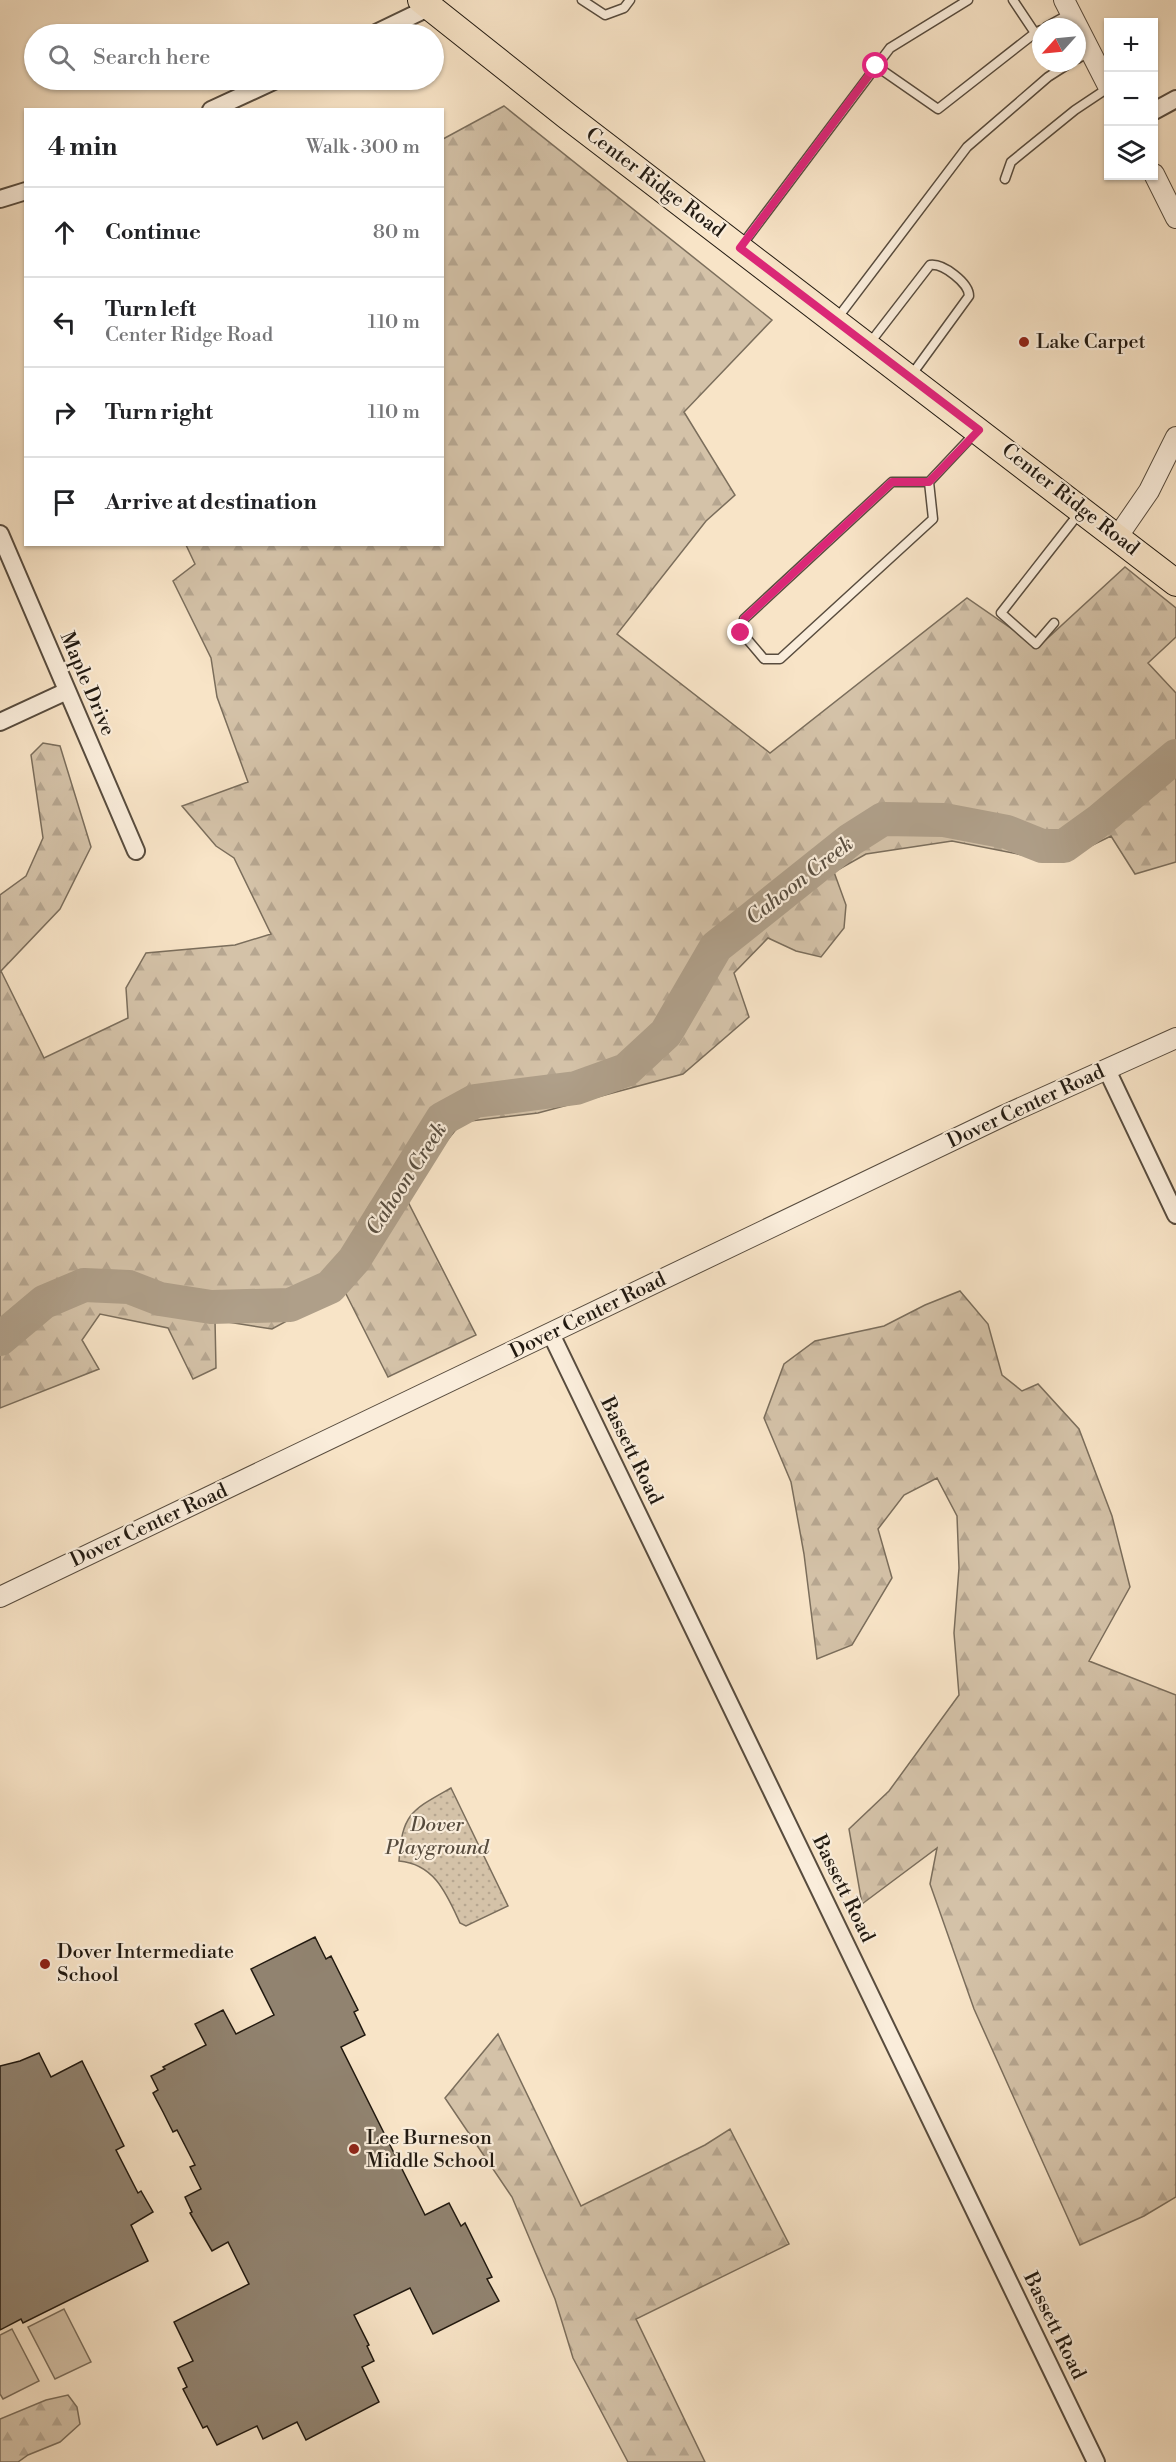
<!DOCTYPE html>
<meta charset="utf-8">
<style>
body{margin:0;font-family:"Libre Bodoni",serif;background:#f2f2f2;color:#202124}
.controls{position:absolute;right:18px;top:18px;display:grid;overflow:hidden;border-radius:0px;box-shadow:0 2px 4px #0004}
.controls button{width:54px;height:54px;display:grid;place-items:center;padding:0;border:0;border-bottom:2px solid #e0e0e0;background:#fff;color:#202124;font:30px sans-serif}
.compass{position:absolute;left:1032px;top:18px;width:54px;height:54px;border-radius:50%;background:#fff;box-shadow:0 2px 4px #0004;rotate:243deg}
.stop{position:absolute;width:18px;height:18px;margin:-14px;border:4px solid #db2777;border-radius:50%;background:#fff}
.stop.end{background:#db2777;border-color:#fff;box-shadow:0 2px 6px #0008}
.list{margin:0;padding:0;list-style:none}
h2{display:flex;justify-content:space-between;align-items:center;height:78px;margin:0;padding:0 24px;font-size:26px}
h2 small{font-size:20px;font-weight:400;color:#757577}
.list li{display:grid;grid-template-columns:39px 1fr auto;gap:18px;align-items:center;box-sizing:border-box;height:90px;padding:0 24px;border-top:2px solid #e0e0e0}
.list b{display:block;font-size:22px;white-space:nowrap}
.list p{margin:0;font-size:20px;white-space:nowrap;color:#757577}
.list em{font-size:20px;font-style:normal;color:#757577}
.icon{flex:none;width:33px;height:33px;fill:none;stroke:currentColor;stroke-width:2;stroke-linecap:round;stroke-linejoin:round}
.map{position:relative;flex:none;width:1176px;height:2462px;overflow:hidden}
.search{position:absolute;background:#fff;box-shadow:0 2px 4px #0004;left:24px;top:24px;width:420px;height:66px;display:flex;align-items:center;gap:15px;box-sizing:border-box;padding:0 21px;border-radius:33px;color:#757577;font-size:22px}
.panel{position:absolute;background:#fff;box-shadow:0 2px 4px #0004;left:24px;top:108px;width:420px;height:438px;border-radius:0px}
.map>svg:first-child{display:block}
.grass{fill:#d4c2a8;stroke:#7b6e5c;stroke-width:1.5}
.forest{fill:url(#forest-firs);stroke:#7b6e5c;stroke-width:1.5}
.park{fill:url(#park-dots);stroke:#7b6e5c;stroke-width:1.5}
.lines{fill:none;stroke-linecap:round;stroke-linejoin:round}
.river{stroke:#af9f89;stroke-width:34}
.building{fill:#918370;stroke:#221a11;stroke-width:1.5}
.service-casing{stroke:#584c3e;stroke-width:11}
.minor-casing{stroke:#584c3e;stroke-width:20}
.tertiary-casing{stroke:#584c3e;stroke-width:22}
.primary-casing{stroke:#221a11;stroke-width:28}
.service{stroke:#faeddb;stroke-width:8}
.minor{stroke:#faeddb;stroke-width:16}
.tertiary{stroke:#faeddb;stroke-width:20}
.primary{stroke:#f8e4c7;stroke-width:26}
.route{stroke:#db2777;stroke-width:8}
.poi-dot{fill:#8f2418;stroke:#faeddb;stroke-width:2}
.labels{text-anchor:middle;dominant-baseline:central;stroke-width:4.5;stroke-linejoin:round;paint-order:stroke}
.street-label{font-size:20px;fill:#221a11;stroke:#faeddb}
.poi-label{font-size:20px;fill:#221a11;stroke:#faeddb;text-anchor:start}
.park-label{font-size:20px;font-style:italic;fill:#574c3e;stroke:#faeddb}
.water-label{font-size:21px;font-style:italic;fill:#5a4f41;stroke:#faeddb}
</style>
<div class="map">
<svg width="1176" height="2462" viewBox="0 0 1176 2462">
<defs>
<pattern id="forest-firs" width="22" height="20" patternUnits="userSpaceOnUse" patternTransform="scale(1.5)"><rect width="22" height="20" fill="#d4c2a8"/><path d="M5 1l3.5 6h-7zM16 11l3.5 6h-7z" fill="#b6a690"/></pattern>
<pattern id="park-dots" width="8" height="8" patternUnits="userSpaceOnUse" patternTransform="scale(1.5)"><rect width="8" height="8" fill="#d4c2a8"/><path d="M2 2h.1M6 6h.1" fill="none" stroke="#b6a690" stroke-width="1.8" stroke-linecap="round"/></pattern>
</defs>
<rect width="100%" height="100%" fill="#f8e4c7"/>
<filter id="stains"><feTurbulence type="fractalNoise" baseFrequency=".00333" numOctaves="4"/><feColorMatrix values="0 0 0 0 .2 0 0 0 0 .09 0 0 0 0 .02 0 0 0 .5 -.17"/></filter>
<radialGradient id="worn" r=".72"><stop offset=".6" stop-color="#630" stop-opacity="0"/><stop offset="1" stop-color="#630" stop-opacity=".3"/></radialGradient>
<!-- grass -->
<path class="grass" d="M64 2309 91 2362 55 2379 28 2327Z
M12 2329 39 2381 3 2399 0 2394V2335Z"/>
<!-- forest -->
<path class="forest" d="M504 106 772 320 684 412 735 495 706 521 617 634 770 753 967 598 1038 647 1125 567 1176 608V637L1148 663 1176 693V767L1174 769 1176 772V862L1135 874 1111 836 1058 862 952 841 866 854 834 872 846 905 844 928 821 957 796 951 768 938 734 973 749 1017 683 1074 538 1113 462 1122 404 1194 476 1335 388 1377 344 1290 272 1329 215 1320 216 1368 193 1379 168 1328 100 1314 82 1340 99 1369 0 1408V895L26 876 43 838 31 755 43 743 60 746 91 847 60 909 1 971 44 1058 128 1018 126 988 146 953 235 945 271 934 234 858 216 846 182 806 248 782 217 697 211 658 173 581 195 564 186 545 442 544 443 139Z
M960 1291 988 1324 1002 1375 1022 1391 1038 1384 1079 1429 1112 1516 1130 1587 1089 1661 1176 1695V2197L1144 2216 1080 2245 974 2009 930 1884 937 1848 862 1904 849 1829 889 1791 959 1695 954 1633 959 1568 957 1516 937 1478 904 1495 878 1529 892 1578 852 1645 817 1659 804 1554 791 1482 764 1418 784 1364 815 1341 884 1326 925 1305Z
M498 2034 581 2206 705 2145 730 2129 789 2244 636 2319 705 2462H628L573 2358 555 2299 512 2197 445 2098Z
M68 2395 77 2407 80 2424 60 2442 28 2455 18 2462H0V2419L46 2400Z"/>
<!-- park -->
<path class="park" d="M451 1788 508 1906 466 1926 460 1923C447 1895 435 1864 399 1861 402 1813 412 1810 451 1788Z"/>
<g class="lines">
<!-- river -->
<path class="river" d="M0 1339 44 1302 84 1285 129 1287 160 1299 211 1307 290 1305 330 1287 354 1260 442 1119 475 1101 576 1088 626 1070 666 1033 716 947 850 840 883 819 944 820 1007 832 1042 846H1064L1100 820 1176 756"/>
</g>
<!-- building -->
<path class="building" d="M315 1937 326 1959 331 1956 358 2010 354 2012 365 2035 341 2047 425 2215 449 2203 461 2226 465 2223 492 2277 487 2279 499 2301 433 2334 410 2288 354 2315 369 2345 367 2346 374 2361 362 2367 379 2402 306 2440 297 2422 263 2439 257 2426 217 2445 207 2426 203 2428 183 2389 187 2387 178 2368 193 2361 174 2322 249 2284 228 2242 212 2251 190 2213 192 2212 185 2197 201 2189 190 2167 195 2165 177 2130 173 2132 163 2112 153 2093 158 2090 151 2076 165 2069 163 2067 206 2045 195 2024 223 2010 236 2034 274 2015 251 1969Z
M39 2053 51 2077 82 2061 124 2146 116 2150 138 2193 141 2191 153 2212 131 2225 148 2261 23 2323 21 2319 0 2330V2066L20 2061Z"/>
<g class="lines">
<!-- service casing -->
<g class="service-casing">
<path id="service" d="M582 0 605 15 624 8 630 0
M1013 0 1035 33 1041 30
M1046 27 1071 13
M1077 59 1090 51
M876 66 938 109 1035 33
M1005 179 1011 162 1075 110 1108 88
M742 245 890 48 968 0
M836 320 967 147 1048 77 1070 63
M869 344 930 265C943 263 969 283 969 296L910 377
M929 482H892L744 619 742 633 764 659H780L933 519 929 482 976 432
M1054 623 1036 644 1001 613 1080 512"/>
</g>
<!-- minor casing -->
<g class="minor-casing">
<path id="minor" d="M374 34 430 7
M211 110 276 80
M1154 111 1176 99
M0 199 26 191
M0 534 136 851
M0 722 67 691
M1107 1070 1176 1215
M551 1334 1096 2462"/>
</g>
<!-- tertiary casing -->
<g class="tertiary-casing">
<path id="tertiary" d="M1064 0 1108 86
M1154 174 1176 218
M1118 536 1149 491 1176 437
M0 1597 1005 1115 1176 1038"/>
</g>
<!-- primary casing -->
<g class="primary-casing">
<path id="primary" d="M421 0 567 116 1176 583"/>
</g>
<!-- service -->
<use href="#service" class="service"/>
<!-- minor -->
<use href="#minor" class="minor"/>
<!-- tertiary -->
<use href="#tertiary" class="tertiary"/>
<!-- primary -->
<use href="#primary" class="primary"/>
</g>
<g class="lines">
<!-- route -->
<path class="route" d="M741 633 744 619 892 482H929L979 430 740 248 876 66"/>
</g>
<!-- markers -->
<g class="poi-dot">
<circle cx="1024" cy="342" r="6"/>
<circle cx="45" cy="1964" r="6"/>
<circle cx="354" cy="2149" r="6"/>
</g>
<g class="labels">
<!-- street labels -->
<g class="street-label">
<text transform="translate(655 183) rotate(37)">Center Ridge Road</text>
<text transform="translate(1070 500) rotate(38)">Center Ridge Road</text>
<text transform="translate(87 684) rotate(67)">Maple Drive</text>
<text transform="translate(1026 1107) rotate(-25)">Dover Center Road</text>
<text transform="translate(588 1316) rotate(-26)">Dover Center Road</text>
<text transform="translate(631 1451) rotate(64)">Bassett Road</text>
<text transform="translate(149 1526) rotate(-25)">Dover Center Road</text>
<text transform="translate(843 1889) rotate(64)">Bassett Road</text>
<text transform="translate(1054 2326) rotate(64)">Bassett Road</text>
</g>
<!-- poi labels -->
<g class="poi-label">
<text x="1036" y="342">Lake Carpet</text>
<text x="57" y="1952">Dover Intermediate<tspan x="57" dy="23">School</tspan></text>
<text x="366" y="2138">Lee Burneson<tspan x="366" dy="23">Middle School</tspan></text>
</g>
<!-- park labels -->
<g class="park-label">
<text x="437" y="1825">Dover<tspan x="437" dy="23">Playground</tspan></text>
</g>
<!-- water labels -->
<g class="water-label">
<text transform="translate(800 881) rotate(-38)">Cahoon Creek</text>
<text transform="translate(407 1179) rotate(-57)">Cahoon Creek</text>
</g>
</g>
<rect width="100%" height="100%" filter="url(#stains)"/>
<rect width="100%" height="100%" fill="url(#worn)"/>
</svg>
<div class="controls">
<button>+</button>
<button>−</button>
<button><svg class="icon" aria-label="layers" viewBox="0 0 24 24"><path d="M12 4l9 5-9 5-9-5zM3 14l9 5 9-5"/></svg></button>
</div>
<svg class="compass" viewBox="-18 -18 36 36"><path d="M0-13l5 13h-10z" fill="#e53935"/><path d="M0 13l5-13h-10z" fill="#757577"/></svg>
<div class="stop" style="left:876px;top:66px"></div>
<div class="stop end" style="left:741px;top:633px"></div>
<div class="search"><svg class="icon" aria-label="search" viewBox="0 0 24 24"><circle cx="10" cy="10" r="6"/><path d="M15 15l6 6"/></svg>Search here</div>
<section class="panel">
<h2>4 min<small>Walk · 300 m</small></h2>
<ul class="list">
<li><svg class="icon" aria-label="ahead" viewBox="0 0 24 24"><path d="M12 20V5M6 11l6-6 6 6"/></svg><div><b>Continue</b></div><em>80 m</em></li>
<li><svg class="icon" aria-label="left" viewBox="0 0 24 24"><path d="M17 20v-9H6M10 6l-5 5 5 5"/></svg><div><b>Turn left</b><p>Center Ridge Road</p></div><em>110 m</em></li>
<li><svg class="icon" aria-label="right" viewBox="0 0 24 24"><path d="M7 20v-9h11M14 6l5 5-5 5"/></svg><div><b>Turn right</b></div><em>110 m</em></li>
<li><svg class="icon" aria-label="arrive" viewBox="0 0 24 24"><path d="M6 21V4h12l-3 4 3 4H6"/></svg><div><b>Arrive at destination</b></div></li>
</ul>
</section>
</div>
